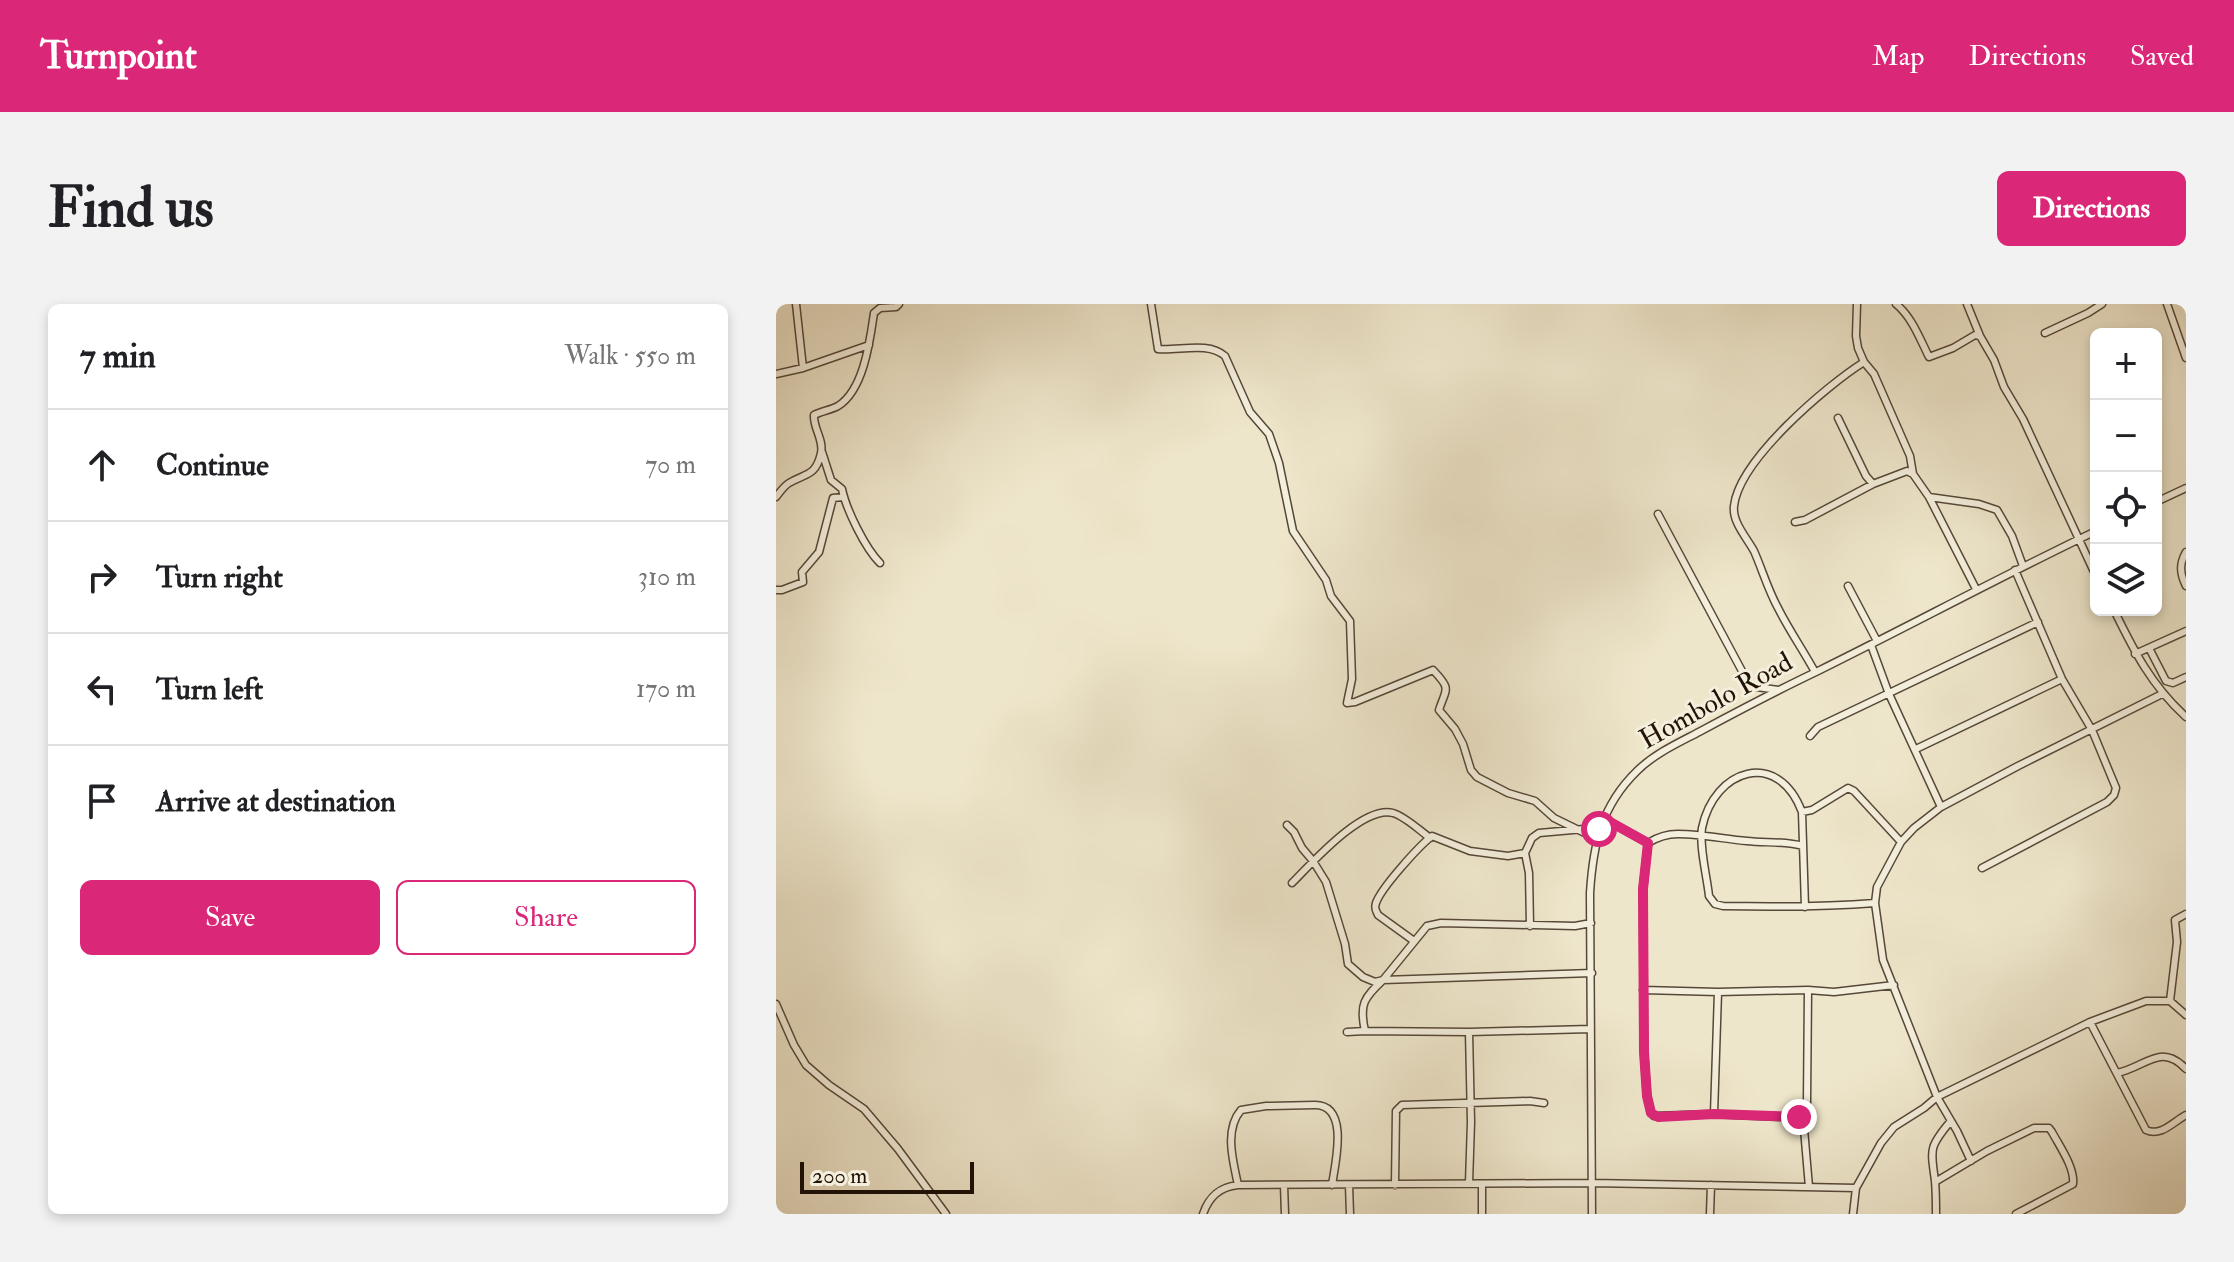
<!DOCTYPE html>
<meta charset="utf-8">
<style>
body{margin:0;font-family:"IM FELL Double Pica",serif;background:#f2f2f2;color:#202124}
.controls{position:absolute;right:24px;top:24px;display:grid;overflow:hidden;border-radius:12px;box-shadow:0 4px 12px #0003}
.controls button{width:72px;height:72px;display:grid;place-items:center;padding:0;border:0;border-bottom:2px solid #e0e0e0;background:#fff;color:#202124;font:40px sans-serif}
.scale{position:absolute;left:24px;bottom:20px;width:174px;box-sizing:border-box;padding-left:8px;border:4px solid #231307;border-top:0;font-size:22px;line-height:28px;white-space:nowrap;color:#231307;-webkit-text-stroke:6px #f4efdd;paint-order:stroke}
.stop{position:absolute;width:24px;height:24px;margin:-18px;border:6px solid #db2777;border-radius:50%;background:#fff}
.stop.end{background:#db2777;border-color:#fff;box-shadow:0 2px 8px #0008}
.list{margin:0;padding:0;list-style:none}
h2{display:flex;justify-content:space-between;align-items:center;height:104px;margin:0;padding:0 32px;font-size:34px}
h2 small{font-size:26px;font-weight:400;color:#757577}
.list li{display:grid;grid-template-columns:52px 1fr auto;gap:24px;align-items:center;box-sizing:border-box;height:112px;padding:0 32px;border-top:2px solid #e0e0e0}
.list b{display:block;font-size:30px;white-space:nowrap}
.list em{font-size:26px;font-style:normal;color:#757577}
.actions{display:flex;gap:16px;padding:24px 32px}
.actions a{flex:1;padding:18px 0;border:2px solid #db2777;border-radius:12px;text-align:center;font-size:28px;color:#db2777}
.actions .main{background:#db2777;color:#fff}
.icon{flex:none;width:44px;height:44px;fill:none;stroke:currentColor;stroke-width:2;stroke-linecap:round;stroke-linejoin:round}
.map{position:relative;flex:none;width:1410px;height:910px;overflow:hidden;border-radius:12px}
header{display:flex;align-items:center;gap:48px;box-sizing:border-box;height:112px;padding:0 40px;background:#db2777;color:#fff}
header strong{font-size:38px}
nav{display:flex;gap:44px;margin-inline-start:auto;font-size:28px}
.intro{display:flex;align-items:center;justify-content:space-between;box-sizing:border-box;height:192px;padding:0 48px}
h1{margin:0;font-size:56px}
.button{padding:20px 36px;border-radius:12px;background:#db2777;color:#fff;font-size:28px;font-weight:700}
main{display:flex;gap:48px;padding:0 48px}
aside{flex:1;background:#fff;border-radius:12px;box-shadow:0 4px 12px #0003}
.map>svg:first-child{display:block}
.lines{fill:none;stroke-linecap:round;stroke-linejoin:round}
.minor-casing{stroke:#564838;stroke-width:9}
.minor{stroke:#f4efdd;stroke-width:6}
.route{stroke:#db2777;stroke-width:10}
.labels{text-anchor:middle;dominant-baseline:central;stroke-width:6;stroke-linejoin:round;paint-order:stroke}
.street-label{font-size:28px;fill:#231307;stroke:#f4efdd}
</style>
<header>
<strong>Turnpoint</strong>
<nav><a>Map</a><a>Directions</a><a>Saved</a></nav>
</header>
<div class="intro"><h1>Find us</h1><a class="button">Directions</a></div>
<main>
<aside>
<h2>7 min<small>Walk · 550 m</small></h2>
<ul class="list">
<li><svg class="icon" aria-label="ahead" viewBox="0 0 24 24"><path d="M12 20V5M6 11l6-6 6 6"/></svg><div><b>Continue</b></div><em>70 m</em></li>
<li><svg class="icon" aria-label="right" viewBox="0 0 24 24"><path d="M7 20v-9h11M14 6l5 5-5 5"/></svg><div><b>Turn right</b></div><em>310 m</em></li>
<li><svg class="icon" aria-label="left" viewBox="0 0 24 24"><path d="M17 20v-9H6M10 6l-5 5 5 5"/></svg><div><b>Turn left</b></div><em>170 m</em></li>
<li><svg class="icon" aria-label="arrive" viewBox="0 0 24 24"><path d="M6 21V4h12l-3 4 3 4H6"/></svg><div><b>Arrive at destination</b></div></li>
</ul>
<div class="actions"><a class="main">Save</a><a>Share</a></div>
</aside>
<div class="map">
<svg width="1410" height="910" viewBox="0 0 1410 910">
<rect width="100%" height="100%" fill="#eee6cb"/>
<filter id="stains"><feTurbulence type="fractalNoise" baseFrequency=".0025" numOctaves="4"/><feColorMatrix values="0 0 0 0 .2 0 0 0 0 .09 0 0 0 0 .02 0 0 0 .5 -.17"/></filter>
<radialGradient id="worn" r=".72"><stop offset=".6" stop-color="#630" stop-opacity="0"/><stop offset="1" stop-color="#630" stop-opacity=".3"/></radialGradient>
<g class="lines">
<!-- minor casing -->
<g class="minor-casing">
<path id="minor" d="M20 0 27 64
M375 0 382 45C403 47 432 37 449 52L474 108 493 130 503 159 517 227 550 276 555 292 574 317 576 375 571 399 579 398 657 366C676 386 670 384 663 406L679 425 687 440 695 466 701 473 732 489 759 497 778 514 821 535
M1081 0 1080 32 1082 44 1088 58 1098 70 1134 152 1137 170 1153 193 1203 200 1221 206 1236 232 1247 262
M1120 0C1136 13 1144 35 1153 53L1177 44 1199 31 1204 32 1218 56 1228 83 1247 115 1320 272
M1191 0 1204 32
M1391 0 1410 54
M1269 29 1312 9 1326 0
M0 70 27 64 93 41
M1062 114 1090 172 1097 180
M46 148 55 176 66 185C70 205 89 244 104 259
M0 193C4 188 8 182 13 179 30 169 40 172 45 149 48 136 37 124 38 111 46 107 55 106 62 102 88 86 94 36 98 9L104 4 120 3 123 0
M1153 193 1200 285
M1380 198 1410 184
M882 210 974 382 1002 386
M1019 218 1029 216 1097 180 1131 167 1137 170
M1410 248C1403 260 1404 270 1410 282
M1072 282 1101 337
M0 286H6L27 278 26 268 43 248 57 194 67 193
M1338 306C1358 347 1375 381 1410 413
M1095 341 1113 390 1165 503
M1373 344 1390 377 1397 379 1410 373
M1359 350 1410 327
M1039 368C1027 346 1013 326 1002 304 992 286 986 265 978 247 971 234 956 218 958 202 963 156 1050 82 1088 58
M1034 432 1042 423 1262 318
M1140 445 1286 375
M1026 508 1036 506 1072 484 1078 487 1125 538
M511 521 518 528 526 544 537 557 550 578 569 640 572 660 587 673 599 678 607 676 651 622 665 619 799 622 815 619
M1027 542C1009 537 989 539 971 537 948 535 925 530 902 530 891 530 880 534 872 539L867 585 868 748 871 792 875 809 878 812 938 810 1028 814
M1206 564 1331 498 1338 491 1340 484 1316 426 1286 375 1239 266
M516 579C536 559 587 501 617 509 630 513 643 526 654 534
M1029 603 1026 508C1002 444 938 465 926 524 923 542 931 573 933 592L939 600 947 602C998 603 1048 603 1099 599
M754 622 753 569 749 549 756 534 763 529 808 525 818 522 827 514 872 539
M638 637 602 611C600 606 598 605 600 599 605 584 643 542 656 532L694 547 732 552 749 549
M867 686 942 688 1032 686 1058 688 1118 681
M1032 686 1031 798 1028 825 1033 883
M1394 697 1401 638 1399 616 1410 610
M0 700 18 741 30 761 53 781 88 805 122 845 170 910
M1314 718 1370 826C1385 833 1397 818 1410 811
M571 728 589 727
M693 728 589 727C583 700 588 694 607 676L816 669
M1341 769C1370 763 1385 738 1410 765
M938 810 942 688
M1195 857 1181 827 1161 793 1107 656 1099 599 1101 583 1125 538 1138 524 1165 503 1242 462 1386 390
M1159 878 1211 847 1258 824H1273L1276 828C1284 843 1299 864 1297 880L1240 910
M693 879 695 818 693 728 814 725
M462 881C457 857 448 826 465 806L490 802 539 801C574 801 559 860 556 881
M508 881 509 910
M573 881 574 910
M619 881 620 807 626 801 754 797 768 799
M706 881V910
M427 910C433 893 443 883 462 881L816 879 1080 884
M816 910 814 589C817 541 825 502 861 467 878 450 902 439 923 428 962 407 1002 386 1042 367 1135 321 1226 272 1320 227
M934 910 935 881
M1077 910 1080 884 1105 839 1118 823 1148 804 1161 793 1314 718 1370 697H1394L1410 711
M1160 910C1160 899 1160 888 1159 877 1155 846 1152 844 1174 818"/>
</g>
<!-- minor -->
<use href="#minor" class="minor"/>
</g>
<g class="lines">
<!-- route -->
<path class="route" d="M823 525 827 514 872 539 867 585 868 748 871 792 875 809 882 813 938 810 1023 813"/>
</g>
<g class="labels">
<!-- street labels -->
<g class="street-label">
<text transform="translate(940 397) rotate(-29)">Hombolo Road</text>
</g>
</g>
<rect width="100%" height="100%" filter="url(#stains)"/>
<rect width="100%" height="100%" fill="url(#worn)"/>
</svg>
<div class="controls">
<button>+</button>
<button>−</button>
<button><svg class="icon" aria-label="locate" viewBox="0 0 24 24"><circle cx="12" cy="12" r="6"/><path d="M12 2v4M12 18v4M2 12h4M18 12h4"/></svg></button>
<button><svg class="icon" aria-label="layers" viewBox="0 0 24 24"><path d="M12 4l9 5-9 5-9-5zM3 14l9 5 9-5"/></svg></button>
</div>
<div class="scale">200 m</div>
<div class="stop" style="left:823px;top:525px"></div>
<div class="stop end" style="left:1023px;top:813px"></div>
</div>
</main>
